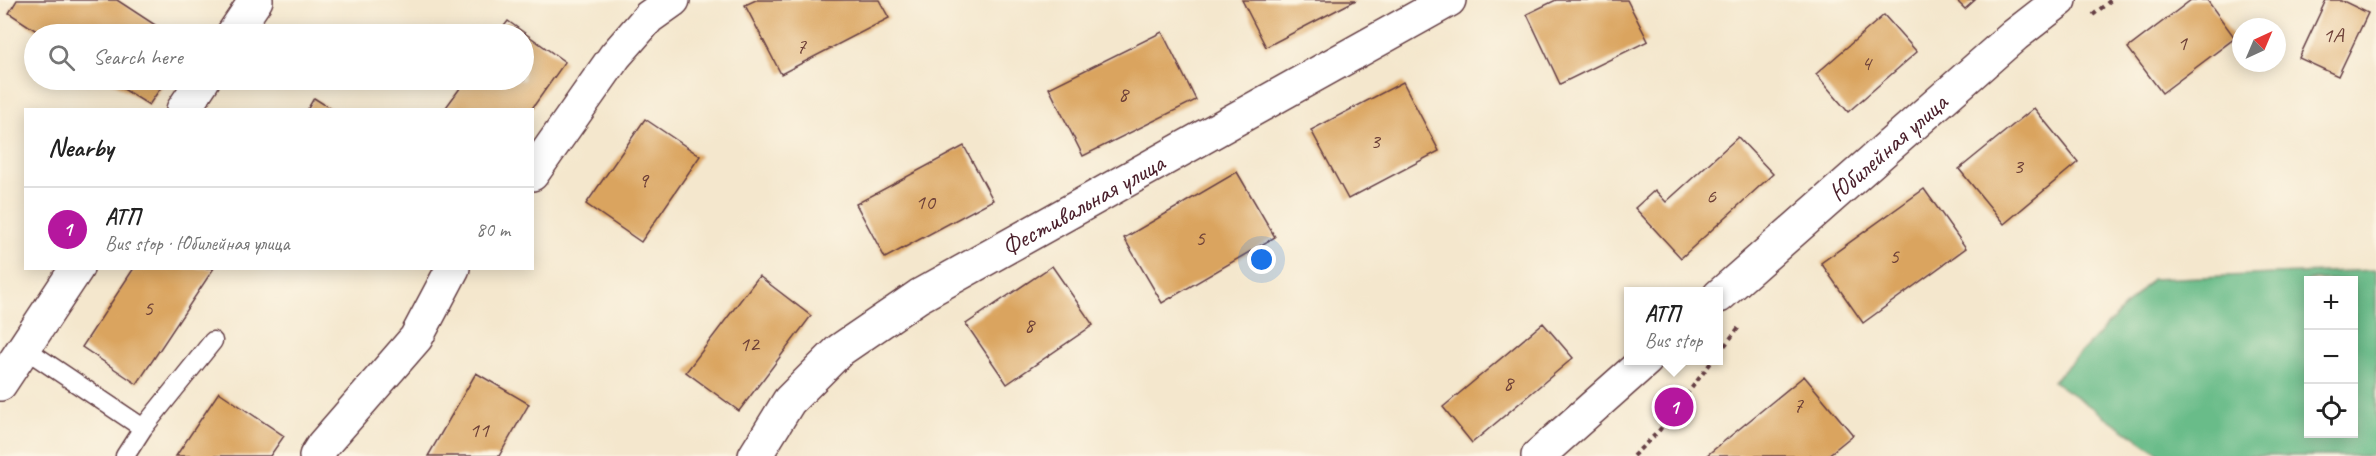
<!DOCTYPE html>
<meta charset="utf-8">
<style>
body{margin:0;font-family:Caveat,sans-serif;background:#f6f6f6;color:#222}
.controls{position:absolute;right:18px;bottom:18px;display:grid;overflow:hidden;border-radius:0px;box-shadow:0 3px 15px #0003}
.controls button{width:54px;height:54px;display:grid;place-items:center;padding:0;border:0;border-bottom:2px solid #e0e0e0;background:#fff;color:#222;font:30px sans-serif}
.compass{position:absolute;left:2232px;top:18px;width:54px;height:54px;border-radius:50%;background:#fff;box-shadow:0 3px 15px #0003;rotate:44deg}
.you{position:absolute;left:1262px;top:260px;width:21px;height:21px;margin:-15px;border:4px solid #fff;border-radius:50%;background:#1a73e8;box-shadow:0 0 0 9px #1a73e833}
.badge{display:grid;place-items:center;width:39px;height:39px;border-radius:50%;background:#b5179e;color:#fff;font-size:20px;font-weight:700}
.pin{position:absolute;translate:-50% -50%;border:3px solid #fff;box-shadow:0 2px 6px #0006}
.popup{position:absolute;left:1624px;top:287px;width:99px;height:78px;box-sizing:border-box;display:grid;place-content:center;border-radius:0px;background:#fff;filter:drop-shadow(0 2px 4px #0005);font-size:20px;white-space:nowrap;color:#767676}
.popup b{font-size:22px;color:#222}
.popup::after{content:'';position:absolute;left:50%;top:100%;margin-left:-12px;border:12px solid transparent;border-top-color:#fff}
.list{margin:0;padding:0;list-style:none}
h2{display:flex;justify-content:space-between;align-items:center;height:78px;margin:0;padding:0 24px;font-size:26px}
h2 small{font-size:20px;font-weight:400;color:#767676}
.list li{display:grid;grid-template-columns:39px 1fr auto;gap:18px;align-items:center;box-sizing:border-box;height:84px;padding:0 24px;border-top:2px solid #e0e0e0}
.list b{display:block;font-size:22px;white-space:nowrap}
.list p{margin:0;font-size:20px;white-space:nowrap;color:#767676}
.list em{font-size:20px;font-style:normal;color:#767676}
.icon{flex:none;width:33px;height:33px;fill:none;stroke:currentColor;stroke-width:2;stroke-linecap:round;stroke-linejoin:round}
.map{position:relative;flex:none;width:2376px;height:456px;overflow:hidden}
.search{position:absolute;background:#fff;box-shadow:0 3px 15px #0003;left:24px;top:24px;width:510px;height:66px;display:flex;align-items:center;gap:15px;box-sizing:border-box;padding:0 21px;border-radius:33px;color:#767676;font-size:22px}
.panel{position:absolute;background:#fff;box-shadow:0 3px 15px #0003;left:24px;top:108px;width:510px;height:162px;border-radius:0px}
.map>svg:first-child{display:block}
.forest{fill:#69bc89;stroke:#5a6e5a;stroke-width:1.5;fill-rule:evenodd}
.building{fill:#daa45e}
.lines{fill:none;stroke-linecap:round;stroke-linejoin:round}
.lane-casing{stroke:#643d43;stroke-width:21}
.street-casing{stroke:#643d43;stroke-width:36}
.secondary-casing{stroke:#643d43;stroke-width:36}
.path{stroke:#643d43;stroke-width:4;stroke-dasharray:4.5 4.5;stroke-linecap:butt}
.lane{stroke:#fff;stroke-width:18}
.street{stroke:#fff;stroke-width:33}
.secondary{stroke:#fff;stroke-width:33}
.labels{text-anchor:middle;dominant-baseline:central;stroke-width:6;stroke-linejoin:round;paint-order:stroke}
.number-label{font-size:22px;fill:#6e4038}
.street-label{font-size:26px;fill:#4a1f2b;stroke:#fcf5e5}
</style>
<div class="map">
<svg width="2376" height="456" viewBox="0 0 2376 456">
<rect width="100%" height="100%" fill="#fcf5e5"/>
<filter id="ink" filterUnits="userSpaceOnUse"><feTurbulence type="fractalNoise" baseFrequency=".0167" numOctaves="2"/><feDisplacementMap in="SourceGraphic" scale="12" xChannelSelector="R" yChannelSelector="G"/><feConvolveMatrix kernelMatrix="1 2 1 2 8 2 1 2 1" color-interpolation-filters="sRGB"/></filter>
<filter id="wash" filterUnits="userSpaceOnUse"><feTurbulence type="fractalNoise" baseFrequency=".008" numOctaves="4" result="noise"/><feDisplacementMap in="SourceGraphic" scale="24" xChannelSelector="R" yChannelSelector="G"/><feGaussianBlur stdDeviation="1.35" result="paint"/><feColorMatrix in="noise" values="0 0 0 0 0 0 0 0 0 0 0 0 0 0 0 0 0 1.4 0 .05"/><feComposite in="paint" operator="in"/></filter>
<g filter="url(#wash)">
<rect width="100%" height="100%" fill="#f4e7cd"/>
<!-- forest -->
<path class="forest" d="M2376 270V445L2371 456H2163L2053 381 2152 279ZM2308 280H2354V434H2308Z"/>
<g id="blocks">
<!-- building -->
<path class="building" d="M17 0H117L169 34H41L9 13Z
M756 0H879L889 18 781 74 745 5Z
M1242 0H1356L1266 47Z
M1556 0H1627L1648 41 1560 84 1527 14Z
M1956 0H1975L1965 9Z
M2191 0H2207L2235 38 2162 93 2128 48Z
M2326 0H2341L2368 13 2338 76 2299 58Z
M1884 15 1917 52 1848 112 1816 74Z
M508 21 565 62 531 110H444L466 80H524V34H498Z
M1162 32 1196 100 1083 156 1049 88Z
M109 80H166L149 105Z
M1403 82 1439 151 1348 199 1311 130Z
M314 98 333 110H307Z
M2034 108 2078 162 2004 224 1959 169Z
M645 119 700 156 641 242 586 204Z
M1738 137 1773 174 1681 258 1635 208 1655 190 1666 202Z
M964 146 993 200 885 258 856 204Z
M1237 172 1275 237 1162 303 1124 238Z
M1924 189 1966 248 1863 323 1821 263Z
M1052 266 1093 325 1007 384 966 324Z
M134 268H214L137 384 82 347Z
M759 276 811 316 739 411 686 372Z
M1543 323 1573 358 1472 443 1443 407Z
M476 373 529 404 499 456H428Z
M1804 376 1853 435 1827 456H1706Z
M219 392 284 436 270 456H176Z"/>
</g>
</g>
<g filter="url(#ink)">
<use href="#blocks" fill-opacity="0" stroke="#643d43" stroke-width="1.5"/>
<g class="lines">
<!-- lane casing -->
<g class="lane-casing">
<path id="lane" d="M24 348 143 428
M125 456 143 428 213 341"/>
</g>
<!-- street casing -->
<g class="street-casing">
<g id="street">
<path d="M233 34 256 0"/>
<path d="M183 110 203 80"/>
<path d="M532 174 615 56 649 17 673 0"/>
<path d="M0 384 77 268"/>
<path d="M316 456 323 445 416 338 453 268"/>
<path id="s1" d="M755 456 789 401 840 350 919 296 1449 0"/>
</g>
</g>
<!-- secondary casing -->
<g class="secondary-casing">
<g id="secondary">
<path id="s2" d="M1719 296 2015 35 2060 0"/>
<path d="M1538 456 1646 360"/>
</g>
</g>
<!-- path -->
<path class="path" d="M2093 15 2111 0
M1719 353 1739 327
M1633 456 1658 432 1713 360"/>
<!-- lane -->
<use href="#lane" class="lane"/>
<!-- street -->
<use href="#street" class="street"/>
<!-- secondary -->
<use href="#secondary" class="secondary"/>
</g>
</g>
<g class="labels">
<!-- number labels -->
<g class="number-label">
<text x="2333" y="35">1А</text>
<text x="2182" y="43">1</text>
<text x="801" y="46">7</text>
<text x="1866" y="63">4</text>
<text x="1123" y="94">8</text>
<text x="1375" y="141">3</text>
<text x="2018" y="166">3</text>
<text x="643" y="180">9</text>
<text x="1711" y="196">6</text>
<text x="925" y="202">10</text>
<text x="1200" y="238">5</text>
<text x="1894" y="256">5</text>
<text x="148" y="308">5</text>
<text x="1029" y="325">8</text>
<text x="749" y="344">12</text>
<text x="1508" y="383">8</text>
<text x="1798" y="405">7</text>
<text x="479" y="430">11</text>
</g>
<!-- street labels -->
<g class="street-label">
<text stroke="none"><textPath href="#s2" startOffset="225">Юбилейная улица</textPath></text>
<text stroke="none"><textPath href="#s1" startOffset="420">Фестивальная улица</textPath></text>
</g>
</g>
</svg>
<div class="controls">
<button>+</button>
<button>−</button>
<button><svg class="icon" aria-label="locate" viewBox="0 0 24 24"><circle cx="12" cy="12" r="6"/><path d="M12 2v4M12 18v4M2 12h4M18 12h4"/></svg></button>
</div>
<svg class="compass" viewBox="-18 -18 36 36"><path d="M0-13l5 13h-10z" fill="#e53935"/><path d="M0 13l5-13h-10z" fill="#767676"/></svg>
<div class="you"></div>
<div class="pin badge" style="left:1674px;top:407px">1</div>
<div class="popup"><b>АТП</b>Bus stop</div>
<div class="search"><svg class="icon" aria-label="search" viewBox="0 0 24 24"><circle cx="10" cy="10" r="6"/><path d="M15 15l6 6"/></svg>Search here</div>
<section class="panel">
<h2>Nearby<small></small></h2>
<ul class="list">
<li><span class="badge">1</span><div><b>АТП</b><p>Bus stop · Юбилейная улица</p></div><em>80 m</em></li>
</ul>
</section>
</div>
